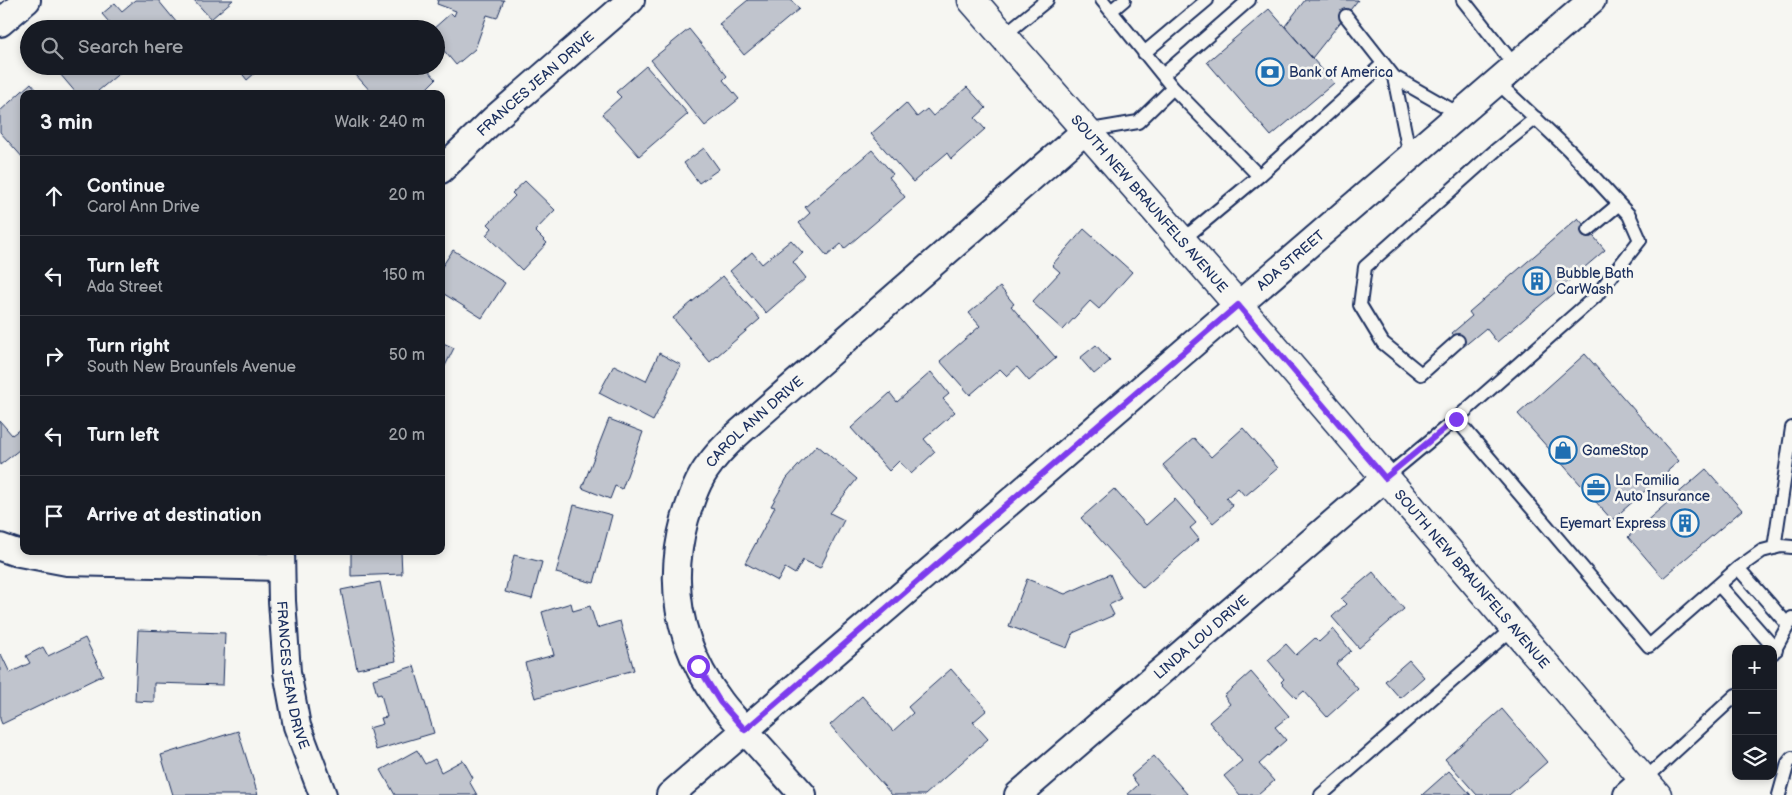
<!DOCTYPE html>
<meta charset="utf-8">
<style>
body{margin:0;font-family:"Balsamiq Sans",sans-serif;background:#242831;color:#f1f3f6}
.controls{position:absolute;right:15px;bottom:15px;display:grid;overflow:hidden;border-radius:10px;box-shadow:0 2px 8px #0003}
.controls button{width:45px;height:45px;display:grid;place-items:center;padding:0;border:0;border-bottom:1px solid #363941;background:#171b24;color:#f1f3f6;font:25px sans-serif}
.stop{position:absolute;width:15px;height:15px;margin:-11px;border:4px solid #7c3aed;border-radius:50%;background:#fff}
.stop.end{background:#7c3aed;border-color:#fff;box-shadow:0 1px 5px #0008}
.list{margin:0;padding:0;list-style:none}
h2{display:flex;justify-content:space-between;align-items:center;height:65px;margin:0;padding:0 20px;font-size:21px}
h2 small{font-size:16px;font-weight:400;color:#9ea1a6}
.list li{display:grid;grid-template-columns:32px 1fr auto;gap:15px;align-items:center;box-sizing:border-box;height:80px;padding:0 20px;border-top:1px solid #363941}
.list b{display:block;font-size:19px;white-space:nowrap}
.list p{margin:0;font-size:16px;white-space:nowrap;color:#9ea1a6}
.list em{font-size:16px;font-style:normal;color:#9ea1a6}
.icon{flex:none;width:28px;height:28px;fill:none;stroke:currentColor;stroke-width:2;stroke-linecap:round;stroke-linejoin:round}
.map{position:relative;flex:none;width:1792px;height:795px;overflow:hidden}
.search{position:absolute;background:#171b24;box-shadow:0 2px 8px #0003;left:20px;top:20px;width:425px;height:55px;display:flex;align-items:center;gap:12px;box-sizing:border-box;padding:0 18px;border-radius:28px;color:#9ea1a6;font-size:19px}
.panel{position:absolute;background:#171b24;box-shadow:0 2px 8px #0003;left:20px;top:90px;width:425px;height:465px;border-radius:10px}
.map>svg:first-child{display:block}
.building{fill:#c0c4cd;stroke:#1b2f5e}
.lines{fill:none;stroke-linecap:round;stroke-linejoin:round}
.service-casing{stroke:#1b2f5e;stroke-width:16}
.minor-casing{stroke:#1b2f5e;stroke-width:30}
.secondary-casing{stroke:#1b2f5e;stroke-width:31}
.service{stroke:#f6f6f2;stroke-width:12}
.minor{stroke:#f6f6f2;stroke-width:26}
.secondary{stroke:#f6f6f2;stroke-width:28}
.route{stroke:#7c3aed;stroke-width:6}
.labels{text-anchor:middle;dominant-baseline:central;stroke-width:5;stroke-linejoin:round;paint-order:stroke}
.poi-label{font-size:14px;fill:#1b2f5e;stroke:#f6f6f2;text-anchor:start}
.street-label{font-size:14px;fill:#1b2f5e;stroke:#f6f6f2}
</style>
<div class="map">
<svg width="1792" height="795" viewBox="0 0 1792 795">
<rect width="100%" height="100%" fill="#f6f6f2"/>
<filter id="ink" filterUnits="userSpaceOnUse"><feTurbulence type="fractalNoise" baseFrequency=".02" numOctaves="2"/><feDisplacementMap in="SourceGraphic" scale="10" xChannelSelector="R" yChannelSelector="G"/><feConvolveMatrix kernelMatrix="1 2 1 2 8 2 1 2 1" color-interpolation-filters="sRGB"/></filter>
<g filter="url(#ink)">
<!-- building -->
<path class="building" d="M135 0H158L182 29H115L102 14 115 3 122 11Z
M194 0H233L211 19Z
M438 0H504L497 18 487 15 475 49 456 65 436 41V29H433L451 13 454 16 456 11 437 4Z
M748 0H791L799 9 744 55 719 24Z
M1305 0H1358L1312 58 1285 26Z
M1269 9 1334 83 1271 136 1207 62Z
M689 29 727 76 723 80 739 99 705 126 651 60Z
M68 66H118L122 71 98 91 101 94H77L60 74Z
M236 66H263L247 80Z
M364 66H424L436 79 421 94H373L355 74Z
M646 66 688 114 639 156 602 114 621 97 616 92Z
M31 83 40 94H24V159L0 132V111Z
M967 87 986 108 975 118 985 129 951 159 947 153 913 182 871 134 906 103 917 117 927 109 933 116Z
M704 148 719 169 699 183 684 163Z
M872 150 893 174 889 177 905 197 844 249 841 244 827 256 799 223 810 213 805 207Z
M525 181 555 210 535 231 547 243 522 270 486 235 492 228 488 224 515 196 512 193Z
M1578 218 1605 250 1497 342 1486 328 1463 347 1452 333 1472 316 1469 312Z
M1084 229 1132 272 1099 309 1090 301 1063 330 1032 302 1060 272 1052 265Z
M791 240 803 253 793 262 806 278 766 313 730 271 752 252 762 264Z
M453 250 505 283 482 318 441 292V268Z
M723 276 760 319 710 362 673 318Z
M1000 287 1014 304 1011 306 1056 358 1029 381 1017 367 1007 376 1000 369 970 395 940 361 980 326 969 313Z
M441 342 454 348 441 374Z
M1096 345 1110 361 1094 374 1080 358Z
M659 353 681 365 653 421 599 393 614 365 646 381Z
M1585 354 1679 461 1612 520 1518 414Z
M931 372 949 394 943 399 955 412 924 439 935 452 911 474 899 461 889 471 851 428 890 393 897 402Z
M609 419 643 432 622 489 615 486 610 499 582 488Z
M0 421 12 435 24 426V446L0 465Z
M1243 428 1278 468 1245 496 1238 488 1226 498 1233 506 1213 523 1163 465 1194 438 1211 457Z
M817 445 857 479 830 513 844 520 820 568 803 560 795 574 785 568 778 581 745 563 775 507 771 506 787 478Z
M1706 469 1742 510 1663 578 1628 537Z
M1114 489 1146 525 1175 499 1196 523 1190 528 1199 539 1143 588 1081 518Z
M574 505 612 515 594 583 556 573Z
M351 551H401L402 574 351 576Z
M514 555 542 562 532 599 505 592Z
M1373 572 1404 609 1359 648 1332 617 1346 604 1341 599Z
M1110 574 1121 599 1109 605 1114 615 1073 633 1067 648 1009 626 1027 579 1065 594Z
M380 582 396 661 357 669 341 590Z
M571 603 573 611 590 606 597 628 620 621 634 670 535 698 525 663 554 655 542 612Z
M1333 629 1351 651 1336 664 1358 689 1327 717 1304 691 1296 698 1281 682 1284 679 1268 660 1286 644 1296 655 1315 638 1319 642Z
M138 630 225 633 223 685 154 683V702L135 701Z
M85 638 103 675 2 724 0 719V655L1 654 10 673 30 663 26 656 43 647 48 656Z
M1409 660 1424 677 1400 698 1385 681Z
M414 666 434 733 376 750 369 728 383 724 381 718 387 717 381 694 377 695 373 679Z
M951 669 987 710 973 722 988 739 925 795H892L830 725 862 696 893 731 913 713 908 707Z
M1251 672 1289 716 1275 727 1286 740 1259 764 1274 781 1258 795H1240L1224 776 1242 761 1209 722 1230 704 1224 696Z
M1502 709 1547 762 1509 795H1477L1445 759Z
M238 731 258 795H173L161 755Z
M417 750 425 764 435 759 441 772 463 760 473 778 469 781 477 795H395L381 770Z
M1154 756 1188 795H1127L1138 785 1131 776Z
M1449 771 1471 795H1422Z"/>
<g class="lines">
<!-- service casing -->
<g class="service-casing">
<path id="service" d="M1463 0 1515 66
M1111 11 1124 0
M1346 16 1394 77 1459 114
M1003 36 1047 0
M1144 53 1207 0
M1163 75 1249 0
M1394 77 1410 157
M1173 88 1259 176
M1085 131 1138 122 1173 88 1102 0
M1588 230 1619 204
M1181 241 1259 176 1383 64
M1458 341 1421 374 1383 343 1360 305 1365 267 1496 150 1536 118
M1456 419 1649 646 1738 568 1762 551 1781 546 1792 547
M1385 478 1456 419 1596 296 1640 240 1629 215 1569 150 1497 82
M1774 548 1792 428
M1738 568 1788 625
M1719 585 1776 650
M1773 653 1792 618
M1644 780 1736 695
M1321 795 1513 628
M1779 795 1788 763 1792 758"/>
</g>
<!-- minor casing -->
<g class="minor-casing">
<g id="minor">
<path d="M0 23 27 0"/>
<path id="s1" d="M441 170 494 119 631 0"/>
<path d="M0 547 14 552 67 562 281 567"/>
<path id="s2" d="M281 551 282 601 287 672 297 726 323 795"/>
<path id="s3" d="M670 795 1592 0"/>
<path id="s4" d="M803 795C784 774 766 753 747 733 738 722 728 712 720 701 679 646 667 585 685 519 691 500 697 480 710 464 718 452 730 441 741 431L1085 131"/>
<path id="s5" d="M1018 795 1385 478"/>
<path d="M1627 795 1644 780"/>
</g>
</g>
<!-- secondary casing -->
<g class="secondary-casing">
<g id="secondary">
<path id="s6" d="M972 0 1238 305 1657 795"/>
</g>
</g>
<!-- service -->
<use href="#service" class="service"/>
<!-- minor -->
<use href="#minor" class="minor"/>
<!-- secondary -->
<use href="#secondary" class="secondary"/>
</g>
</g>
<g class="lines" filter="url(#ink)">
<!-- route -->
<path class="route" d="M698 666 720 702 745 730 1238 305 1385 478 1456 419"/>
</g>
<!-- icons -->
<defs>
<g id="bank-ring" transform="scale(1.4375)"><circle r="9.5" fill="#f6f6f2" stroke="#1f6fb2" stroke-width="1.5"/><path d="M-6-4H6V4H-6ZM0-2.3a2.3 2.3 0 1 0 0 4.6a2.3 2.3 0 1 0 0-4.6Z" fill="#1f6fb2"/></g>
<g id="building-ring" transform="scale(1.4375)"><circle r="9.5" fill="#f6f6f2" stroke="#1f6fb2" stroke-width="1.5"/><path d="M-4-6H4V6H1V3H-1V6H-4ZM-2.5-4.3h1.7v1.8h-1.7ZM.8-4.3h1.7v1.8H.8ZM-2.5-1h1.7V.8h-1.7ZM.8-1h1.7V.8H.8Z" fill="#1f6fb2"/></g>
<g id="shop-ring" transform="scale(1.4375)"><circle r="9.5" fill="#f6f6f2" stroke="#1f6fb2" stroke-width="1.5"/><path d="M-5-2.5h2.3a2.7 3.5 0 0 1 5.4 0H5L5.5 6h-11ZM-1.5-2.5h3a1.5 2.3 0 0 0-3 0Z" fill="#1f6fb2"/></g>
<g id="office-ring" transform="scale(1.4375)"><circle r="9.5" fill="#f6f6f2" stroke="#1f6fb2" stroke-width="1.5"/><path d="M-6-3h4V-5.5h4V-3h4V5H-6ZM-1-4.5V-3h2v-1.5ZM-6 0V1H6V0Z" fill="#1f6fb2"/></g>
</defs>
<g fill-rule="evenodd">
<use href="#bank-ring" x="1270" y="72"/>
<use href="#building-ring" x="1537" y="281"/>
<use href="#shop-ring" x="1563" y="450"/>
<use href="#office-ring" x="1596" y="488"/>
<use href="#building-ring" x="1685" y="523"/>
</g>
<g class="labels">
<!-- poi labels -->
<g class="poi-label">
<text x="1289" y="72">Bank of America</text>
<text x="1556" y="273">Bubble Bath<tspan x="1556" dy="16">CarWash</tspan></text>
<text x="1582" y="450">GameStop</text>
<text x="1615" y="480">La Familia<tspan x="1615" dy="16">Auto Insurance</tspan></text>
<text x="1666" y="523" text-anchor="end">Eyemart Express</text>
</g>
<!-- street labels -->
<g class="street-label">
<text stroke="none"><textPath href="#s1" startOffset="128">FRANCES JEAN DRIVE</textPath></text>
<text stroke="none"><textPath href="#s6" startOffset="270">SOUTH NEW BRAUNFELS AVENUE</textPath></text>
<text stroke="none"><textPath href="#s3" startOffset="819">ADA STREET</textPath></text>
<text stroke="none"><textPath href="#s4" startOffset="440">CAROL ANN DRIVE</textPath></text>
<text stroke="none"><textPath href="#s6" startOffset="765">SOUTH NEW BRAUNFELS AVENUE</textPath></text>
<text stroke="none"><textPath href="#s5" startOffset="242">LINDA LOU DRIVE</textPath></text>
<text stroke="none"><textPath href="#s2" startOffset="125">FRANCES JEAN DRIVE</textPath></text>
</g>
</g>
</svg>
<div class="controls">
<button>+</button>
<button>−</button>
<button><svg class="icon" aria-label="layers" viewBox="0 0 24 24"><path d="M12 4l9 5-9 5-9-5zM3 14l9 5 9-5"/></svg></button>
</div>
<div class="stop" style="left:698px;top:666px"></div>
<div class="stop end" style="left:1456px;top:419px"></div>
<div class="search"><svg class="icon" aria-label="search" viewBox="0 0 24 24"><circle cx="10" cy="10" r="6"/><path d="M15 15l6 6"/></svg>Search here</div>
<section class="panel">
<h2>3 min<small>Walk · 240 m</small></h2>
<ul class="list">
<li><svg class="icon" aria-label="ahead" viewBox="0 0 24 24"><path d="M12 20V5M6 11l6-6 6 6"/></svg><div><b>Continue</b><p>Carol Ann Drive</p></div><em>20 m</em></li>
<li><svg class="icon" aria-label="left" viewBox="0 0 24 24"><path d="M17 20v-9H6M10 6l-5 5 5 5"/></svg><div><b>Turn left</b><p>Ada Street</p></div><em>150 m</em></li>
<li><svg class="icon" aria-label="right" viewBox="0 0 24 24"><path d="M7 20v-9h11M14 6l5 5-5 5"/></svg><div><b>Turn right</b><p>South New Braunfels Avenue</p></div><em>50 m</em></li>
<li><svg class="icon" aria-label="left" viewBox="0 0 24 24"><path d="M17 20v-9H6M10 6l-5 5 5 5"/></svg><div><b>Turn left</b></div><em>20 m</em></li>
<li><svg class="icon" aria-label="arrive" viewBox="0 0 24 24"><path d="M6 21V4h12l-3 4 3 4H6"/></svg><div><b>Arrive at destination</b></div></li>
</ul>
</section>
</div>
